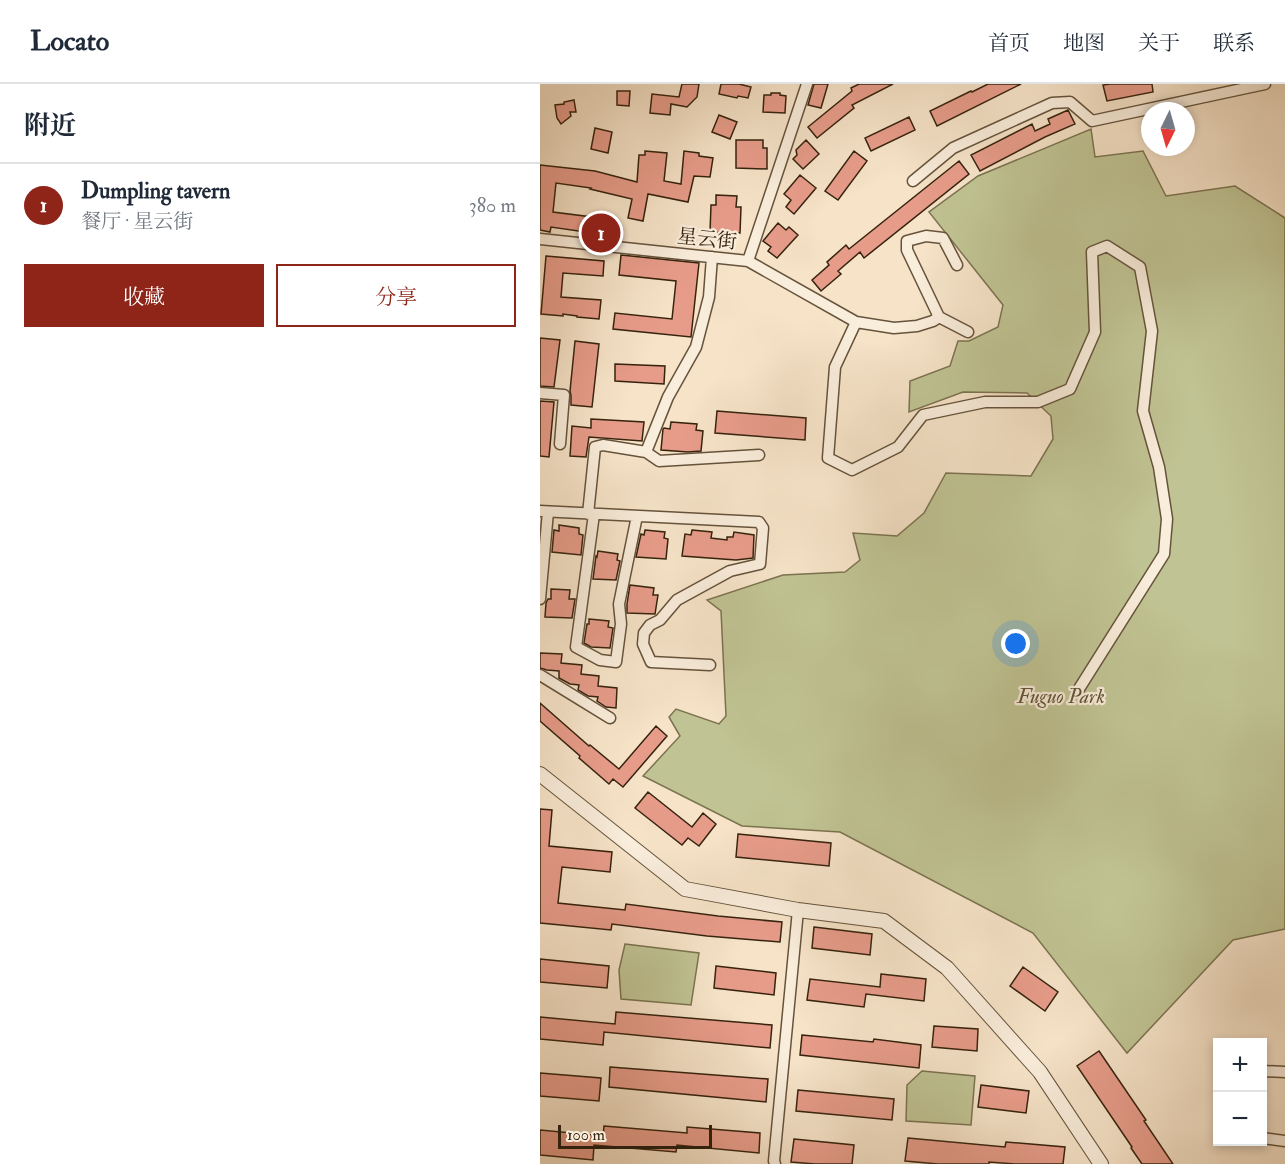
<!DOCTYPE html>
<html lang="zh">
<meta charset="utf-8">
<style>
body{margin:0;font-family:"IM FELL Double Pica","Noto Serif SC",serif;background:#f2f2f3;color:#1f2937}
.controls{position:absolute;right:18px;bottom:18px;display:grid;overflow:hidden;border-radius:0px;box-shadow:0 3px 9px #0003}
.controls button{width:54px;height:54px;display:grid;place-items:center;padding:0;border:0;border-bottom:2px solid #e0e1e3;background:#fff;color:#1f2937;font:30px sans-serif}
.compass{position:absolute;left:601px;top:18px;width:54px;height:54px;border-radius:50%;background:#fff;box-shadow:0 3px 9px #0003;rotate:185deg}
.scale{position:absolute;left:18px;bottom:15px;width:154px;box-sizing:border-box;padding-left:6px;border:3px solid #36230e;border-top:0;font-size:16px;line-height:21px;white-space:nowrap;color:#36230e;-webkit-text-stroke:4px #f9eddb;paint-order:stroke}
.you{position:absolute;left:476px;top:560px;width:21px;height:21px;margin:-15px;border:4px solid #fff;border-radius:50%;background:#1a73e8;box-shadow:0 0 0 9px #1a73e833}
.badge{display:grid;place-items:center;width:39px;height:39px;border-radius:50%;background:#8f2418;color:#fff;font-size:20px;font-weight:700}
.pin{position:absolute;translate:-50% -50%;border:3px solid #fff;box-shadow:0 2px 6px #0006}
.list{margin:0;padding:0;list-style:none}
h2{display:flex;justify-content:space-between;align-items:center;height:78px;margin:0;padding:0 24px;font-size:26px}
h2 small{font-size:20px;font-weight:400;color:#747a83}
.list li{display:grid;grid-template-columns:39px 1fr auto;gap:18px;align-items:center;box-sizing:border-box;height:84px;padding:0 24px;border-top:2px solid #e0e1e3}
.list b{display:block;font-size:22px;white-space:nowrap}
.list p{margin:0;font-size:20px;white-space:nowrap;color:#747a83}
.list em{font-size:20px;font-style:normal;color:#747a83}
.actions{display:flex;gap:12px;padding:18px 24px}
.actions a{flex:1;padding:14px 0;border:2px solid #8f2418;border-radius:0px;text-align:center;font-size:21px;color:#8f2418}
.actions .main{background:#8f2418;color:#fff}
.map{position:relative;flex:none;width:745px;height:1080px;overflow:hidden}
header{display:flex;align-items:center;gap:36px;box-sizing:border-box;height:84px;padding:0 30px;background:#fff;border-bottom:2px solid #e0e1e3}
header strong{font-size:28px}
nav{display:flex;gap:33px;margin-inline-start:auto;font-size:21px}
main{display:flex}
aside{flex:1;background:#fff}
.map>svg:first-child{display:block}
.green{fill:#c0c393;stroke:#7b7350;stroke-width:1.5}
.building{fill:#e79c8a;stroke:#36230e;stroke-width:1.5}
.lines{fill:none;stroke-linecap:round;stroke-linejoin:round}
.minor-casing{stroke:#66533c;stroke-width:13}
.tertiary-casing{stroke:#66533c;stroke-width:16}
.minor{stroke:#f9eddb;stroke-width:10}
.tertiary{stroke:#f9eddb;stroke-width:14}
.labels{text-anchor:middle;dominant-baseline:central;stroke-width:4.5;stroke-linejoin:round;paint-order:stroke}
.street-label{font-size:20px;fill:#36230e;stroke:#f9eddb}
.park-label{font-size:20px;font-style:italic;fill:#5f5336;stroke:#f9eddb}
</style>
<header>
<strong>Locato</strong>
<nav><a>首页</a><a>地图</a><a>关于</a><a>联系</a></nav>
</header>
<main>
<aside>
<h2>附近<small></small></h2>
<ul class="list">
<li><span class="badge">1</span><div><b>Dumpling tavern</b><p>餐厅 · 星云街</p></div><em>380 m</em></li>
</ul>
<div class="actions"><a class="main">收藏</a><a>分享</a></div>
</aside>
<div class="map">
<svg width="745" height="1080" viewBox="0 0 745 1080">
<rect width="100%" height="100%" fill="#f6e3c8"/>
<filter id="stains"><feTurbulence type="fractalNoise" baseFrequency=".00333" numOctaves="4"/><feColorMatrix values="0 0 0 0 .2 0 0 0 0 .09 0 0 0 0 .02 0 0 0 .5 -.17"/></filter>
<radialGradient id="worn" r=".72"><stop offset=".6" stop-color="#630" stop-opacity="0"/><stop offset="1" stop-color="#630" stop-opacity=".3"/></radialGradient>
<!-- green -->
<path class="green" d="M551 45 555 73 603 67 626 112 695 102 745 134V845L693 856 587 969 493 849 300 748 202 742 103 692 140 652 129 633 136 625 179 640 186 632 181 527 167 516 243 491 305 488 320 476 313 449 357 452 384 429 406 389 491 392 513 355 511 332 487 309 423 308 369 328 370 297 410 282 418 257H429L458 243 463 221 389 128 438 92Z
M85 860 159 869 151 921 81 915 79 886Z
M382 987 435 992 431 1041 366 1037 367 1001Z"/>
<!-- building -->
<path class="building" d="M142 0H159L157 13 147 23 131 20 130 31 110 29 112 10 139 13Z
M181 0H199L211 3 208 14 198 12 197 14 179 10Z
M274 0H288L281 24 268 21Z
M319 0H353L312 21 314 24 277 54 268 43 312 7 311 4Z
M448 0H481L397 42 390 27 431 7 432 8Z
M570 0H612L613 8 567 17 563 1Z
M77 7H90L89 22 77 21Z
M231 9H240V11L246 12 245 29 223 28 224 11H231Z
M34 16 36 28H30L31 32 21 40 17 34 15 21 24 20V18Z
M528 26 535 40 505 53 440 87 431 71 492 40 495 47 510 40 508 35Z
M179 31 197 38 190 55 172 48Z
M369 33 375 46 331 67 325 54Z
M55 44 72 48 68 69 51 65Z
M196 56H223V64H227V85L196 84Z
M266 56 279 70 263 85 253 75 257 71 256 66Z
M105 67 127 69 124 97 141 100 144 67 159 69V72L173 74 170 93 154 92 148 118 108 110 103 137 88 134 92 115 50 105 51 104 16 99 13 128 68 135 66 151 11 143 10 148 0 146V81L55 87 97 98 99 71H105Z
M314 67 327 77 298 116 285 107Z
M419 77 429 90 324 174 320 168 298 187 301 190 281 207 272 196 289 181 287 178 306 161 309 165Z
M260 91 276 104 254 130 246 123 251 116 244 110Z
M176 111 197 112 196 123H201L200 149 170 148 171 121H176Z
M238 139 246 146 249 143 258 151 237 174 228 167 231 163 223 157Z
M81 171 159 179 151 253 73 245 75 229 132 235 136 197 79 191Z
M6 172 64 177 63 192 23 189 21 213 61 216 59 235 37 233V232L23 230V232L1 230Z
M0 254 20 256 14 303 0 302Z
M35 257 59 260 52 323 31 321V312L30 307Z
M75 280 125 282 124 300 75 297Z
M0 317 14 318 9 373 0 372Z
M177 327 266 334 265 356 175 349Z
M51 335 104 338 102 357 49 353 46 373 30 372 32 342 51 344Z
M131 338 157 340 156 346 163 347 161 367 148 368 121 366 123 345 124 344 130 345Z
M19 441 39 444V450L43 451 41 471 12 468 14 446 19 447Z
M105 446 125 448 124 454 128 455 126 475 96 473 101 450 104 451Z
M152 446 172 448 171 454 187 456V453H193L194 448 214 451 213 474 196 476 142 472 145 450 151 451Z
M58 467 78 470 77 476 80 477 76 496 53 495 56 472 57 473Z
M90 501 114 504 113 511H118L115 530 87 529V520Z
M11 505 30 506 29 515H35L32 534 5 533 6 519 8 515H11Z
M49 535 69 537 68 543 73 544 70 564 51 563 44 559 47 540H49Z
M0 569 22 570 21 579 42 581 41 590 59 592 58 602 77 604 76 624 66 623 57 617 58 613 48 612 38 606 39 601 30 600 19 594V587L7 586 0 584Z
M0 619 49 662 50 661 79 685 116 642 127 652 83 703 73 695 69 700 39 674 40 672 0 637Z
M108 708 152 743 163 729 176 740 159 762 148 754 142 761 95 724Z
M0 725 12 726 9 762 72 768 70 788 22 783 18 819 85 826 86 820 178 832 242 838 240 858 167 852 72 840 71 846 0 839Z
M198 750 291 759 289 782 196 773Z
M274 843 332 850 330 871 272 864Z
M0 875 69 882 67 904 0 898Z
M176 882 236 889 234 911 174 904Z
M483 883 518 908 505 927 470 902Z
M341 890 386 895 384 917 326 910 324 923 267 916 270 895 340 903Z
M76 928 232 941 230 964 64 948 63 961 0 955V933L75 940Z
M394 942 438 945 437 967 392 963Z
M262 951 333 958 334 955 381 961 379 984 260 971Z
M559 967 606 1036 604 1037 633 1080H602L591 1064 592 1063 537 982Z
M70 983 228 995 226 1018 69 1003Z
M0 989 61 994 59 1017 0 1012Z
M441 1001 489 1007 486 1029 438 1023Z
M258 1006 354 1015 352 1036 256 1027Z
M64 1042 147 1049V1043L220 1049 219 1069 137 1061 136 1068 54 1061 53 1076 0 1071V1046L63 1052Z
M368 1054 465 1063 466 1058 525 1063 523 1080H475L449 1078V1080H398L365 1077Z
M254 1055 314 1061 312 1080H275L251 1078Z"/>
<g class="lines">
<!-- minor casing -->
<g class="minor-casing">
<path id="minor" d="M373 97 413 64 512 19 530 18 552 37 725 0
M0 155 208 177 316 238 354 244 377 242 393 237 399 233 428 248
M208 177 267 0
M399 233 367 166V157L386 152 403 154 417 181
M316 238 295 283 288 374 312 386 358 363 383 331 445 318H498L530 305 555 248 552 168 567 162 600 183 612 247 603 327 619 383 627 435 624 470 537 608
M0 309 24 311 20 360
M106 368 128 313 156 263 169 213 172 173
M0 427 219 438 223 444 220 480 190 487 137 516 120 536 110 541 104 549 103 560 111 578 170 581
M48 430 55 363 63 361 106 368 119 377 219 371
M54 430 36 563 60 576 76 578 81 540 79 520 97 432
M0 515 8 428
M0 591 70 634
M722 987 745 988
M722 1054 745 1057
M235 1080 234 1077 258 826"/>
</g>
<!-- tertiary casing -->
<g class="tertiary-casing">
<path id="tertiary" d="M0 690 145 805 258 826 344 837 407 884 500 988 561 1080"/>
</g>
<!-- minor -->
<use href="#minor" class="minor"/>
<!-- tertiary -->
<use href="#tertiary" class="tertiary"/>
</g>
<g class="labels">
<!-- street labels -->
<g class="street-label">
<text transform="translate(167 155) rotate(6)">星云街</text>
</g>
<!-- park labels -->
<g class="park-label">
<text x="521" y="612">Fuguo Park</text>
</g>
</g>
<rect width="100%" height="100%" filter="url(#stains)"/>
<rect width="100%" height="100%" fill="url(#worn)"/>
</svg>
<div class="controls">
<button>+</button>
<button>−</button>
</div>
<svg class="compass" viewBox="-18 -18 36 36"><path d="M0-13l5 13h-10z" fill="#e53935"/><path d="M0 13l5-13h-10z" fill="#747a83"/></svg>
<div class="scale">100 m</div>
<div class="you"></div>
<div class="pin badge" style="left:61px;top:149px">1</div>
</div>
</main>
